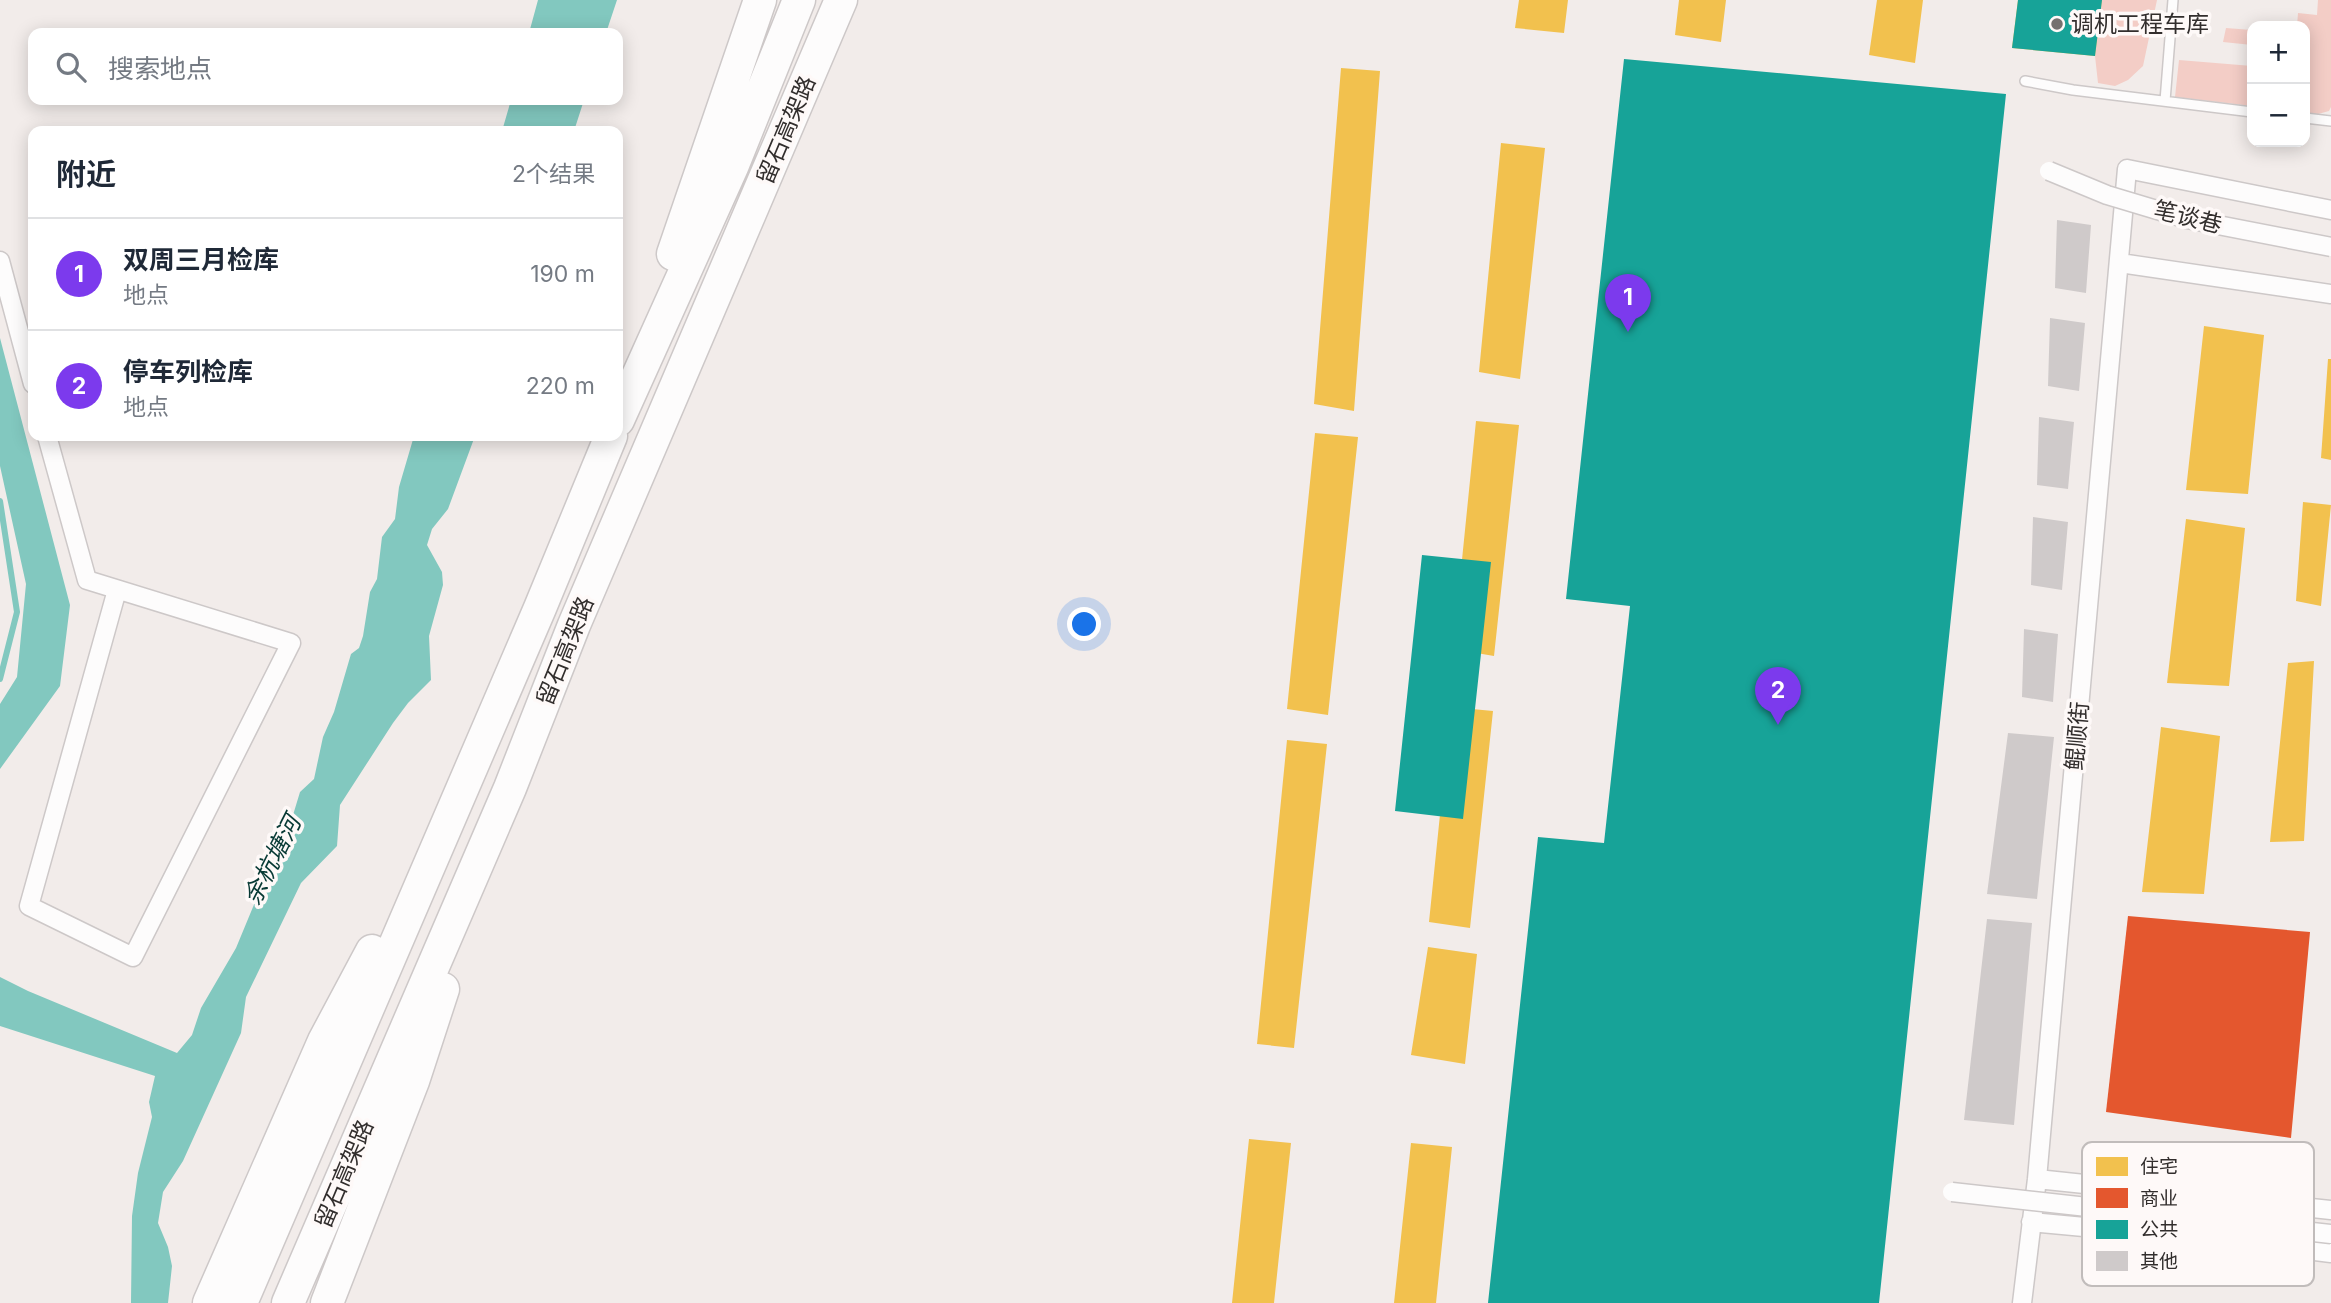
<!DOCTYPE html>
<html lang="zh">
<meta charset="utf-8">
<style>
body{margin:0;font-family:Inter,"Noto Sans SC",sans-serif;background:#f2f2f3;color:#1f2937}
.controls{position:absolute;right:21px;top:21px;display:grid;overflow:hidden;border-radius:14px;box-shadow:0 4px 18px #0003}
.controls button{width:63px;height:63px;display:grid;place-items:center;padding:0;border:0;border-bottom:2px solid #e0e1e3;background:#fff;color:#1f2937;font:35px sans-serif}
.you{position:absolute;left:1085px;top:625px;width:24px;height:24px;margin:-18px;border:5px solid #fff;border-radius:50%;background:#1a73e8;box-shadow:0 0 0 10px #1a73e833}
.badge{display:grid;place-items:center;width:46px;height:46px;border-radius:50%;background:#7c3aed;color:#fff;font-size:23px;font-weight:700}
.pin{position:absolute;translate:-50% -58px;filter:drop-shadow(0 2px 4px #0008)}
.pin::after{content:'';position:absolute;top:37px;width:24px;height:21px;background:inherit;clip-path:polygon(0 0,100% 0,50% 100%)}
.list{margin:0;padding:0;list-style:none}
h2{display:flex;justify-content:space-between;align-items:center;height:91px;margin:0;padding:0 28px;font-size:30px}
h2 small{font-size:23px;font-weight:400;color:#747a83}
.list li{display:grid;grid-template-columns:46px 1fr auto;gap:21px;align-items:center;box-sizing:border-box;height:112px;padding:0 28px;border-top:2px solid #e0e1e3}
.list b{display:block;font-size:26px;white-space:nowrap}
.list p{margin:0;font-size:23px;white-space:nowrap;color:#747a83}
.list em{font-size:23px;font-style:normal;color:#747a83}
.icon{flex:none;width:38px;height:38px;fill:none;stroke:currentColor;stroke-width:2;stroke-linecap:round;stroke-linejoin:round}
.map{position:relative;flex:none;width:2331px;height:1303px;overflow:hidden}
.search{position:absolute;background:#fff;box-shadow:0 4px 18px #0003;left:28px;top:28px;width:595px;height:77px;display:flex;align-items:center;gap:18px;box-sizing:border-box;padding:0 24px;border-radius:14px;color:#747a83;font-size:26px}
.panel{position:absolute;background:#fff;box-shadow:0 4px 18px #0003;left:28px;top:126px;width:595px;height:315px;border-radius:14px}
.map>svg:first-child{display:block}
.green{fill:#f3cdc6}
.water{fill:#82c8bf}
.homes{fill:#f2c14e}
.shops{fill:#e4572e}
.public{fill:#17a398}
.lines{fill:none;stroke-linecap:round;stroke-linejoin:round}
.stream{stroke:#82c8bf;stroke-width:6}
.building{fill:#cfcaca}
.lane-casing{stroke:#cdc8c8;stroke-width:12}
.street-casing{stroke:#cdc8c8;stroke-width:21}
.highway-casing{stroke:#cdc8c8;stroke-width:35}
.lane{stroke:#fdfcfc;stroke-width:9}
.street{stroke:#fdfcfc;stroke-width:18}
.highway{stroke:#fdfcfc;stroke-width:32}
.street-bridge-casing{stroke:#cdc8c8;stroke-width:21;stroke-linecap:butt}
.street-bridge{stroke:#fdfcfc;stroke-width:18}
.poi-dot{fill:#75706f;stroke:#fef9f8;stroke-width:2.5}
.labels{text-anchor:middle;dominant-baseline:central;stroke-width:7;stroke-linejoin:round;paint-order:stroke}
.poi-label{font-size:23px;fill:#322e2d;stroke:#fef9f8;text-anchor:start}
.street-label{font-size:23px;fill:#322e2d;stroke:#fef9f8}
.water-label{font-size:24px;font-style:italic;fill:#073934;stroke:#fef9f8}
.key{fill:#fef9f8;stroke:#c1bcbb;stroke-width:2}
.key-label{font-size:19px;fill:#322e2d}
</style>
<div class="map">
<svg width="2331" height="1303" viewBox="0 0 2331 1303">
<rect width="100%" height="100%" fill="#f2ecea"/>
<!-- green -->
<path class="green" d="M2102 0H2157L2143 66 2128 80 2115 86 2098 83 2095 56Z
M2318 0H2331V107L2329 111 2318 114 2305 113V26H2297L2298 13 2317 15Z
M2226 28 2252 30V45L2223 42Z
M2179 60 2252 66V106L2175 97Z"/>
<!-- water -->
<path class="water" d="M538 0H617L606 33H529Z
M511 100H584L574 131H502Z
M0 338 70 605 60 686 0 769V704L17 677 26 584 0 466Z
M414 436H475L448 509 432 529 427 545 442 572 443 585 429 636 431 680 408 703 393 723 340 805 337 846 301 883 246 997 241 1033 183 1161 163 1192 158 1223 168 1247 172 1266 168 1303H131L132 1216 138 1173 152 1117 149 1102 155 1076 0 1026V977L28 991 177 1053 192 1035 201 1008 236 948 260 890 283 848 300 792 314 779 323 737 334 712 351 654 359 648 363 636 370 592 377 579 382 537 395 519 399 487Z"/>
<!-- homes -->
<path class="homes" d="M1519 0H1568L1564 33 1515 28Z
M1679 0H1726L1721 42 1675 35Z
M1877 0H1923L1915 63 1869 55Z
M2018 0H2102L2095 56 2012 48Z
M1341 68 1380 71 1354 411 1314 404Z
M1501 143 1545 148 1520 379 1479 372Z
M1815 158 1858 162 1833 393 1792 386Z
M1669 168 1712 172 1687 403 1646 396Z
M1947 185 1990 189 1965 420 1925 413Z
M2204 326 2264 335 2248 494 2186 490Z
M2328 359H2331V460L2321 458Z
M1476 421 1519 425 1494 656 1453 649Z
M1315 433 1358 437 1328 715 1287 709Z
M1800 433 1843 437 1818 668 1777 661Z
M1645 437 1695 444 1679 562 1630 558Z
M1921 445 1964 449 1939 680 1898 673Z
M2303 502 2331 505 2321 606 2296 601Z
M2186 519 2245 528 2229 686 2167 683Z
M2314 661 2304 841 2270 842 2288 663Z
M1451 707 1493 711 1470 928 1429 922Z
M1625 710 1668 714 1643 945 1602 938Z
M1887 719 1930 723 1905 954 1864 947Z
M1774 724 1817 729 1792 960 1751 953Z
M2161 727 2220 736 2204 894 2142 892Z
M1287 740 1327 744 1294 1048 1257 1044Z
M1428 947 1477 954 1465 1064 1411 1055Z
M1600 969 1650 976 1633 1094 1585 1090Z
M1746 980 1797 987 1780 1105 1731 1100Z
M1249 1139 1291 1143 1274 1303H1232Z
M1589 1142 1632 1146 1615 1303H1573Z
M1411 1143 1452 1147 1436 1303H1394Z
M1725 1170 1768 1174 1754 1303H1712Z
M1829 1250 1881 1252 1875 1303H1824Z"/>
<!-- shops -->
<path class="shops" d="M2128 916 2310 932 2291 1138 2106 1112Z"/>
<!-- public -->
<path class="public" d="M2018 0H2102L2095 56 2012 48Z
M1624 59 2006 94 1879 1303H1488L1538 837 1604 843 1630 606 1566 599Z
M1422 555 1491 562 1463 819 1395 811Z"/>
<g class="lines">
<!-- stream -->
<path class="stream" d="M0 501 17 612 0 679"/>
</g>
<!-- building -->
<path class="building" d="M2057 220 2091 225 2086 293 2055 288Z
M2050 318 2085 323 2079 391 2048 386Z
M2039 417 2074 422 2068 489 2037 485Z
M2033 517 2068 522 2062 590 2031 585Z
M2024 629 2058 634 2053 702 2022 697Z
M2008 733 2054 737 2037 899 1987 894Z
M1987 919 2032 923 2014 1125 1964 1120Z"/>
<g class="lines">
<!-- lane casing -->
<g class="lane-casing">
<path id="lane" d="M2025 81 2073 90 2252 112
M2165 101 2173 0
M2305 118 2331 121"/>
</g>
<!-- street casing -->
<g class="street-casing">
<path id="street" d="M0 261 33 384
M2120 263 2331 294
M47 436 87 580 291 643 133 957 29 906 117 590
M2037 1179 2331 1210
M2031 1222 2234 1241 2331 1253
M2022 1303 2037 1179 2127 169 2331 210"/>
</g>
<!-- highway casing -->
<g class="highway-casing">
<path id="highway" d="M673 254 760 0
M618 420 732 167 799 0
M209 1303 324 1041 372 951
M241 1303 540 608 611 436
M288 1303 510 788 574 625 841 0
M327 1303 413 1081 443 989"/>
</g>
<!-- lane -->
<use href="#lane" class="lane"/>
<!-- street -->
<use href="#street" class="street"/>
<!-- highway -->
<use href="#highway" class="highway"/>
<!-- street-bridge casing -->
<g class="street-bridge-casing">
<path id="street-bridge" d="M2049 171 2107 195 2187 219 2331 247
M1952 1192 2331 1234"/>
</g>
<!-- street-bridge -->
<use href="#street-bridge" class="street-bridge"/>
</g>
<!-- markers -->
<circle class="poi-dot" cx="2057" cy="24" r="7"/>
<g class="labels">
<!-- poi labels -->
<g class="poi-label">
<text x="2071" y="24">调机工程车库</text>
</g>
<!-- street labels -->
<g class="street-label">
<text transform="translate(786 130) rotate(-67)">留石高架路</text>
<text transform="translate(2188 217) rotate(14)">笔谈巷</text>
<text transform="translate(565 651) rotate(-68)">留石高架路</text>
<text transform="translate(2077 736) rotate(-85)">鲲顺街</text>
<text transform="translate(344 1174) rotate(-67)">留石高架路</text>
</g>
<!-- water labels -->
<g class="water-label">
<text transform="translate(272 860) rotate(-63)">余杭塘河</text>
</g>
</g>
<!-- legend -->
<rect x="2082" y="1142" width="232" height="144" rx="10" class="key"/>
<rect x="2096" y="1157" width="32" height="19" fill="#f2c14e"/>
<rect x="2096" y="1188" width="32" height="20" fill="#e4572e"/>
<rect x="2096" y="1220" width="32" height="19" fill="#17a398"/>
<rect x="2096" y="1251" width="32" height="20" fill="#cfcaca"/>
<g class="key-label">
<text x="2140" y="1173">住宅</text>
<text x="2140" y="1205">商业</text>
<text x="2140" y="1236">公共</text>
<text x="2140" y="1268">其他</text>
</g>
</svg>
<div class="controls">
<button>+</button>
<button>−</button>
</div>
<div class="you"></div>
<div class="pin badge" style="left:1628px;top:332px">1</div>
<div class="pin badge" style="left:1778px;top:725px">2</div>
<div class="search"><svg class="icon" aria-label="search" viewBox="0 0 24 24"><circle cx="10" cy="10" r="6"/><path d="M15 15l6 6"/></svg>搜索地点</div>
<section class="panel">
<h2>附近<small>2个结果</small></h2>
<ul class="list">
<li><span class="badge">1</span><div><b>双周三月检库</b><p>地点</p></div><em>190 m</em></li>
<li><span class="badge">2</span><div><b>停车列检库</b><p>地点</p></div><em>220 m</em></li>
</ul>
</section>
</div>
